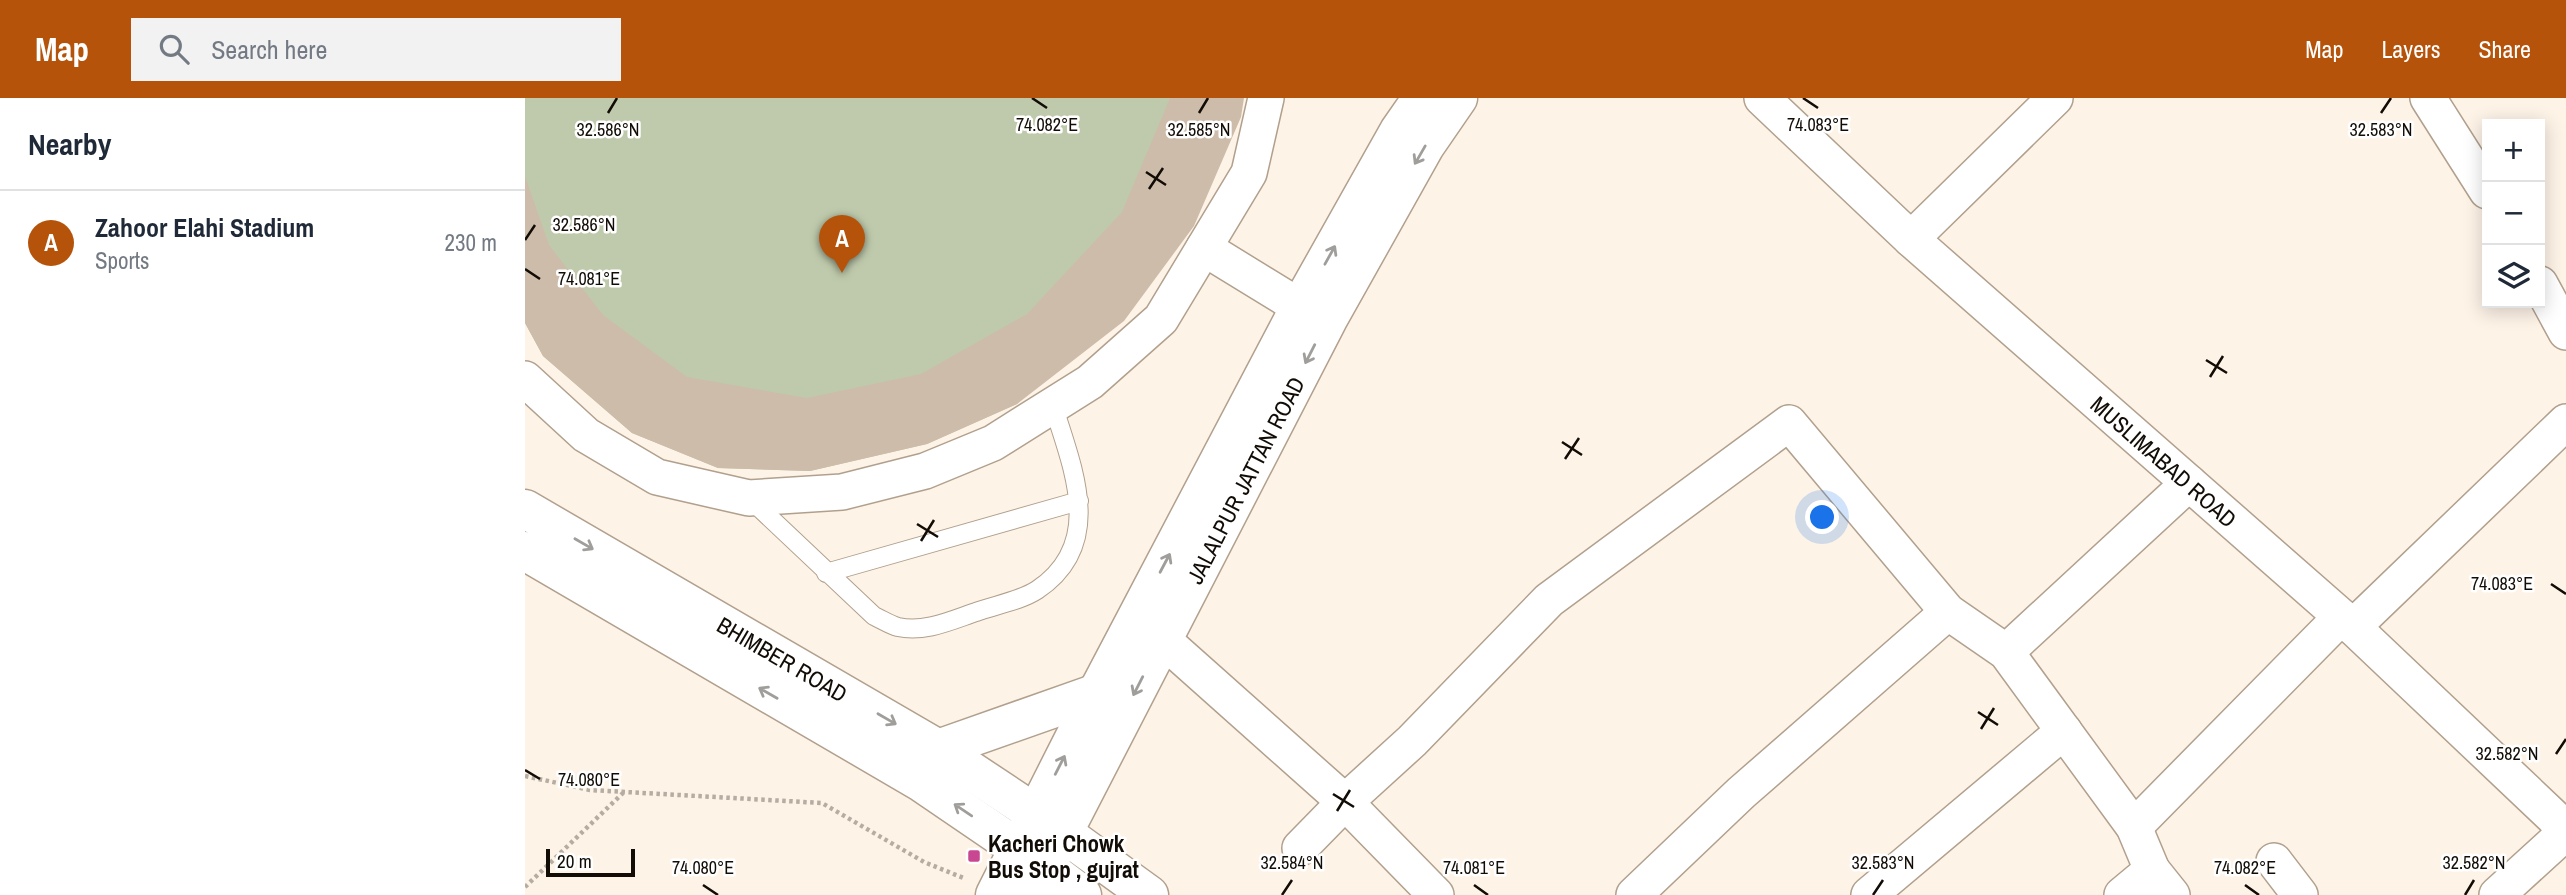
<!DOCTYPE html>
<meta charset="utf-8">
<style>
body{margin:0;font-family:"Archivo Narrow",sans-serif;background:#f2f2f3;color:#1f2937}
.controls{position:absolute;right:21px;top:21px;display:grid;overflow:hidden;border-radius:0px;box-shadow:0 4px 18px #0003}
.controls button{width:63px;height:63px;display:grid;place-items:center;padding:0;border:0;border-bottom:2px solid #e0e1e3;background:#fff;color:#1f2937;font:35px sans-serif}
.scale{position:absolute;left:21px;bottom:18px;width:89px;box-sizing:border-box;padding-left:7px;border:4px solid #120c06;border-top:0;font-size:19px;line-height:24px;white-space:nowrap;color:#120c06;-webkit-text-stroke:5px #fff;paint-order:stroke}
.you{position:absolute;left:1298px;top:420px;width:24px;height:24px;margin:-18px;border:5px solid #fff;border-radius:50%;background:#1a73e8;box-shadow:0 0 0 10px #1a73e833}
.badge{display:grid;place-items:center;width:46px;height:46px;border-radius:50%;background:#b45309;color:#fff;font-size:23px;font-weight:700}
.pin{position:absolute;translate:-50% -58px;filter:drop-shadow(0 2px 4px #0008)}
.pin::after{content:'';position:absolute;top:37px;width:24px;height:21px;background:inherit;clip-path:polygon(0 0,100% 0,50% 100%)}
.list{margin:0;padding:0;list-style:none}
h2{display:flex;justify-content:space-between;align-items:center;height:91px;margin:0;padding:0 28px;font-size:30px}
h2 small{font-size:23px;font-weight:400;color:#747a83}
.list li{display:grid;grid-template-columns:46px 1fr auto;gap:21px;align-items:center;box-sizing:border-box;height:105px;padding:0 28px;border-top:2px solid #e0e1e3}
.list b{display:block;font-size:26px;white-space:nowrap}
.list p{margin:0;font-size:23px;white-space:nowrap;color:#747a83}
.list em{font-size:23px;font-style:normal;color:#747a83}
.icon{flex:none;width:38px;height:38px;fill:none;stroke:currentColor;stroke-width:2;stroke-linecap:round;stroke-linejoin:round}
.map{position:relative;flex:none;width:2041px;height:797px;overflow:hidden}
header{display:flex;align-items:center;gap:42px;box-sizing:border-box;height:98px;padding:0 35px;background:#b45309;color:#fff}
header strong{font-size:33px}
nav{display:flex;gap:38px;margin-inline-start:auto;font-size:24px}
.search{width:490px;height:63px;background:#f2f2f3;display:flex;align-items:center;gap:18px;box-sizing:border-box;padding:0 24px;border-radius:0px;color:#747a83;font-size:26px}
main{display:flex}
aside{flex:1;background:#fff}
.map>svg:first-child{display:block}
.green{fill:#bfcaac}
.building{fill:#cdbca9}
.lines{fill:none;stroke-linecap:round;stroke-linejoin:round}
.service-casing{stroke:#b1a08d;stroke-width:20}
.minor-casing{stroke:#b1a08d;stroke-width:38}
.tertiary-casing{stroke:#b1a08d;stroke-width:41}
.primary-casing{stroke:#b1a08d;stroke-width:41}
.path{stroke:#b5aca2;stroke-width:4.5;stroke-dasharray:3.5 3.5;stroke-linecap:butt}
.service{stroke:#fff;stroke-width:18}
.minor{stroke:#fff;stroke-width:35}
.tertiary{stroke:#fff;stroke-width:38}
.primary{stroke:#fff;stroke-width:38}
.oneway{stroke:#a09e9b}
.ticks{fill:none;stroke:#120c06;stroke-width:2.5}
.poi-dot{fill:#c84790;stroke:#fff;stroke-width:2.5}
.labels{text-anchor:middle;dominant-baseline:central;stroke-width:5;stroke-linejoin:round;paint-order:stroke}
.street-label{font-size:23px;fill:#120c06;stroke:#fff}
.poi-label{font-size:23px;font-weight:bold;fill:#120c06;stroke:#fff;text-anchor:start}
.ticks-label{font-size:18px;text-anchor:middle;fill:#120c06;stroke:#fff;stroke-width:5;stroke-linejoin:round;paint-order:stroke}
</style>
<header>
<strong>Map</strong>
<div class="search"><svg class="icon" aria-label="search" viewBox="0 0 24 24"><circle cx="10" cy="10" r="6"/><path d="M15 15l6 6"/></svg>Search here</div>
<nav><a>Map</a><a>Layers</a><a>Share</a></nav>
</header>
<main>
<aside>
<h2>Nearby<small></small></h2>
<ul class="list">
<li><span class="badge">A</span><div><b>Zahoor Elahi Stadium</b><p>Sports</p></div><em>230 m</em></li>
</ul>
</aside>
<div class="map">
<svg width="2041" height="797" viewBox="0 0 2041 797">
<rect width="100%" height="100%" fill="#fef3e7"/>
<!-- green -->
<path class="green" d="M0 0H719L492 306 402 346 285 373 193 370 107 335 18 258 0 225Z"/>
<!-- building -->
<path class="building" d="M645 0H719L716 19 669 128 599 223 492 306 402 346 285 373 193 370 107 335 18 258 0 225V78L24 147 78 217 162 279 282 300 396 276 502 216 597 114Z"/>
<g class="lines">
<!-- service casing -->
<g class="service-casing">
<path id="service" d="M224 400 349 518C356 521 365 527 373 529 400 535 427 522 451 514 470 507 495 503 512 492 581 446 548 371 528 307
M301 475 554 403"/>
</g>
<!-- minor casing -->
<g class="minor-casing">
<g id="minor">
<path id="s1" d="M1237 0 1386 141 1828 529 2041 731"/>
<path d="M1903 0 1962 93"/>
<path d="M1386 141 1530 0"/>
<path d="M679 150 775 209"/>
<path d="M2015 186 2041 234"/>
<path d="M0 281 61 337 132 379 224 400 317 394 400 373 468 345 565 284 636 221 724 75 741 0"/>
<path d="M1828 529 2041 324"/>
<path d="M637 541 820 704 911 797"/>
<path d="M1481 554 1664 385"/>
<path d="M1609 729 1816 519"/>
<path d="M775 750 820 704 887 643 1024 502 1264 325 1423 514 1481 554 1609 729 1627 772"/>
<path d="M1749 763 1775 797"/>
<path d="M1109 797 1216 695 1423 514"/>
<path d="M1344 797 1539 633"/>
<path d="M1597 797 1627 772 1647 797"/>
<path d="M1972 797 2041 734"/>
</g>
</g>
<!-- tertiary casing -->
<g class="tertiary-casing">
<path id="tertiary" d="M537 734 624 797
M520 769 557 797"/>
</g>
<!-- primary casing -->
<g class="primary-casing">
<g id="primary">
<path id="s2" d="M0 411 413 651 532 730"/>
<path d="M0 453 396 684 516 766"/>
<path d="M413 651 572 595"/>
<path d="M470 797 572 595 775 209 874 33 897 0"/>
<path id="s3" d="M506 797 803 221 900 48 933 0"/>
</g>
</g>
<!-- path -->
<path class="path" d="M0 678 65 692 297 705 399 764 441 781
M0 789 98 695"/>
<!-- service -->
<use href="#service" class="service"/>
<!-- minor -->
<use href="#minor" class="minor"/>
<!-- tertiary -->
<use href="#tertiary" class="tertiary"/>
<!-- primary -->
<use href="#primary" class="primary"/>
</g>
<!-- one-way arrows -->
<defs><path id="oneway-shaft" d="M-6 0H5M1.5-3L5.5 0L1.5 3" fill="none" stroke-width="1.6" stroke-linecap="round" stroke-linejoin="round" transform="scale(1.75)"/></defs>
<g class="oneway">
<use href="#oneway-shaft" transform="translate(895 57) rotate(120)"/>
<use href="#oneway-shaft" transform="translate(805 157) rotate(-61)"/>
<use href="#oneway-shaft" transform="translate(785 256) rotate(117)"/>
<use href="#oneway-shaft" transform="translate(59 446) rotate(30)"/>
<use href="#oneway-shaft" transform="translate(640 465) rotate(-62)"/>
<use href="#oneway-shaft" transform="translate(613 588) rotate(117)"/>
<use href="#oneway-shaft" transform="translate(243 595) rotate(-150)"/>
<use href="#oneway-shaft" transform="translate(362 621) rotate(30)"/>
<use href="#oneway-shaft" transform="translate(535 667) rotate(-63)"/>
<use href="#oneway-shaft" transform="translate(438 712) rotate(-146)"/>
</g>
<!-- ticks -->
<path class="ticks" d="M507 0 522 10M1278 0 1293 10M83 15 92 0M674 15 683 0M1856 15 1866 0M621 74 641 87M624 91 638 70M0 142 10 127M0 171 15 181M1681 262 1702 275M1685 279 1698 258M1037 344 1057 357M1040 361 1054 340M392 426 413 439M396 443 409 422M2026 486 2041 496M1453 614 1473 627M1456 631 1469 610M2031 656 2041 641M0 672 15 681M808 696 829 709M812 713 825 692M178 787 193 797M949 787 963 797M1720 787 1734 797M757 797 767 782M1348 797 1358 782M1940 797 1949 782"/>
<!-- markers -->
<rect class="poi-dot" x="442" y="751" width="14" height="14" rx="3.5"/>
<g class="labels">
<!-- street labels -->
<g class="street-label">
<text stroke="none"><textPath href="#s1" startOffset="542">MUSLIMABAD ROAD</textPath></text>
<text stroke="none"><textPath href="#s3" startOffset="467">JALALPUR JATTAN ROAD</textPath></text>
<text stroke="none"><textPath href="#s2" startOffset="298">BHIMBER ROAD</textPath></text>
</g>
<!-- poi labels -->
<g class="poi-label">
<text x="463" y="745">Kacheri Chowk<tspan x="463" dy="26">Bus Stop , gujrat</tspan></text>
</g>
</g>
<g class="ticks-label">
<text x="522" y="33">74.082°E</text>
<text x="1293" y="33">74.083°E</text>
<text x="83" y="38">32.586°N</text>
<text x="674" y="38">32.585°N</text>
<text x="1856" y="38">32.583°N</text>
<text x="59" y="133">32.586°N</text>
<text x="64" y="187">74.081°E</text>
<text x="1977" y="492">74.083°E</text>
<text x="1982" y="662">32.582°N</text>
<text x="64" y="688">74.080°E</text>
<text x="767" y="771">32.584°N</text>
<text x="1358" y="771">32.583°N</text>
<text x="1949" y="771">32.582°N</text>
<text x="178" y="776">74.080°E</text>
<text x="949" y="776">74.081°E</text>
<text x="1720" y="776">74.082°E</text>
</g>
</svg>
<div class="controls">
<button>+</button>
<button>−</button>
<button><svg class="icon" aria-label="layers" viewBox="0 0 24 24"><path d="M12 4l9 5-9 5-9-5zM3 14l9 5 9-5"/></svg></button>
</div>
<div class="scale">20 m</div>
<div class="you"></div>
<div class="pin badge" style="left:317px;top:175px">A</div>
</div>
</main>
